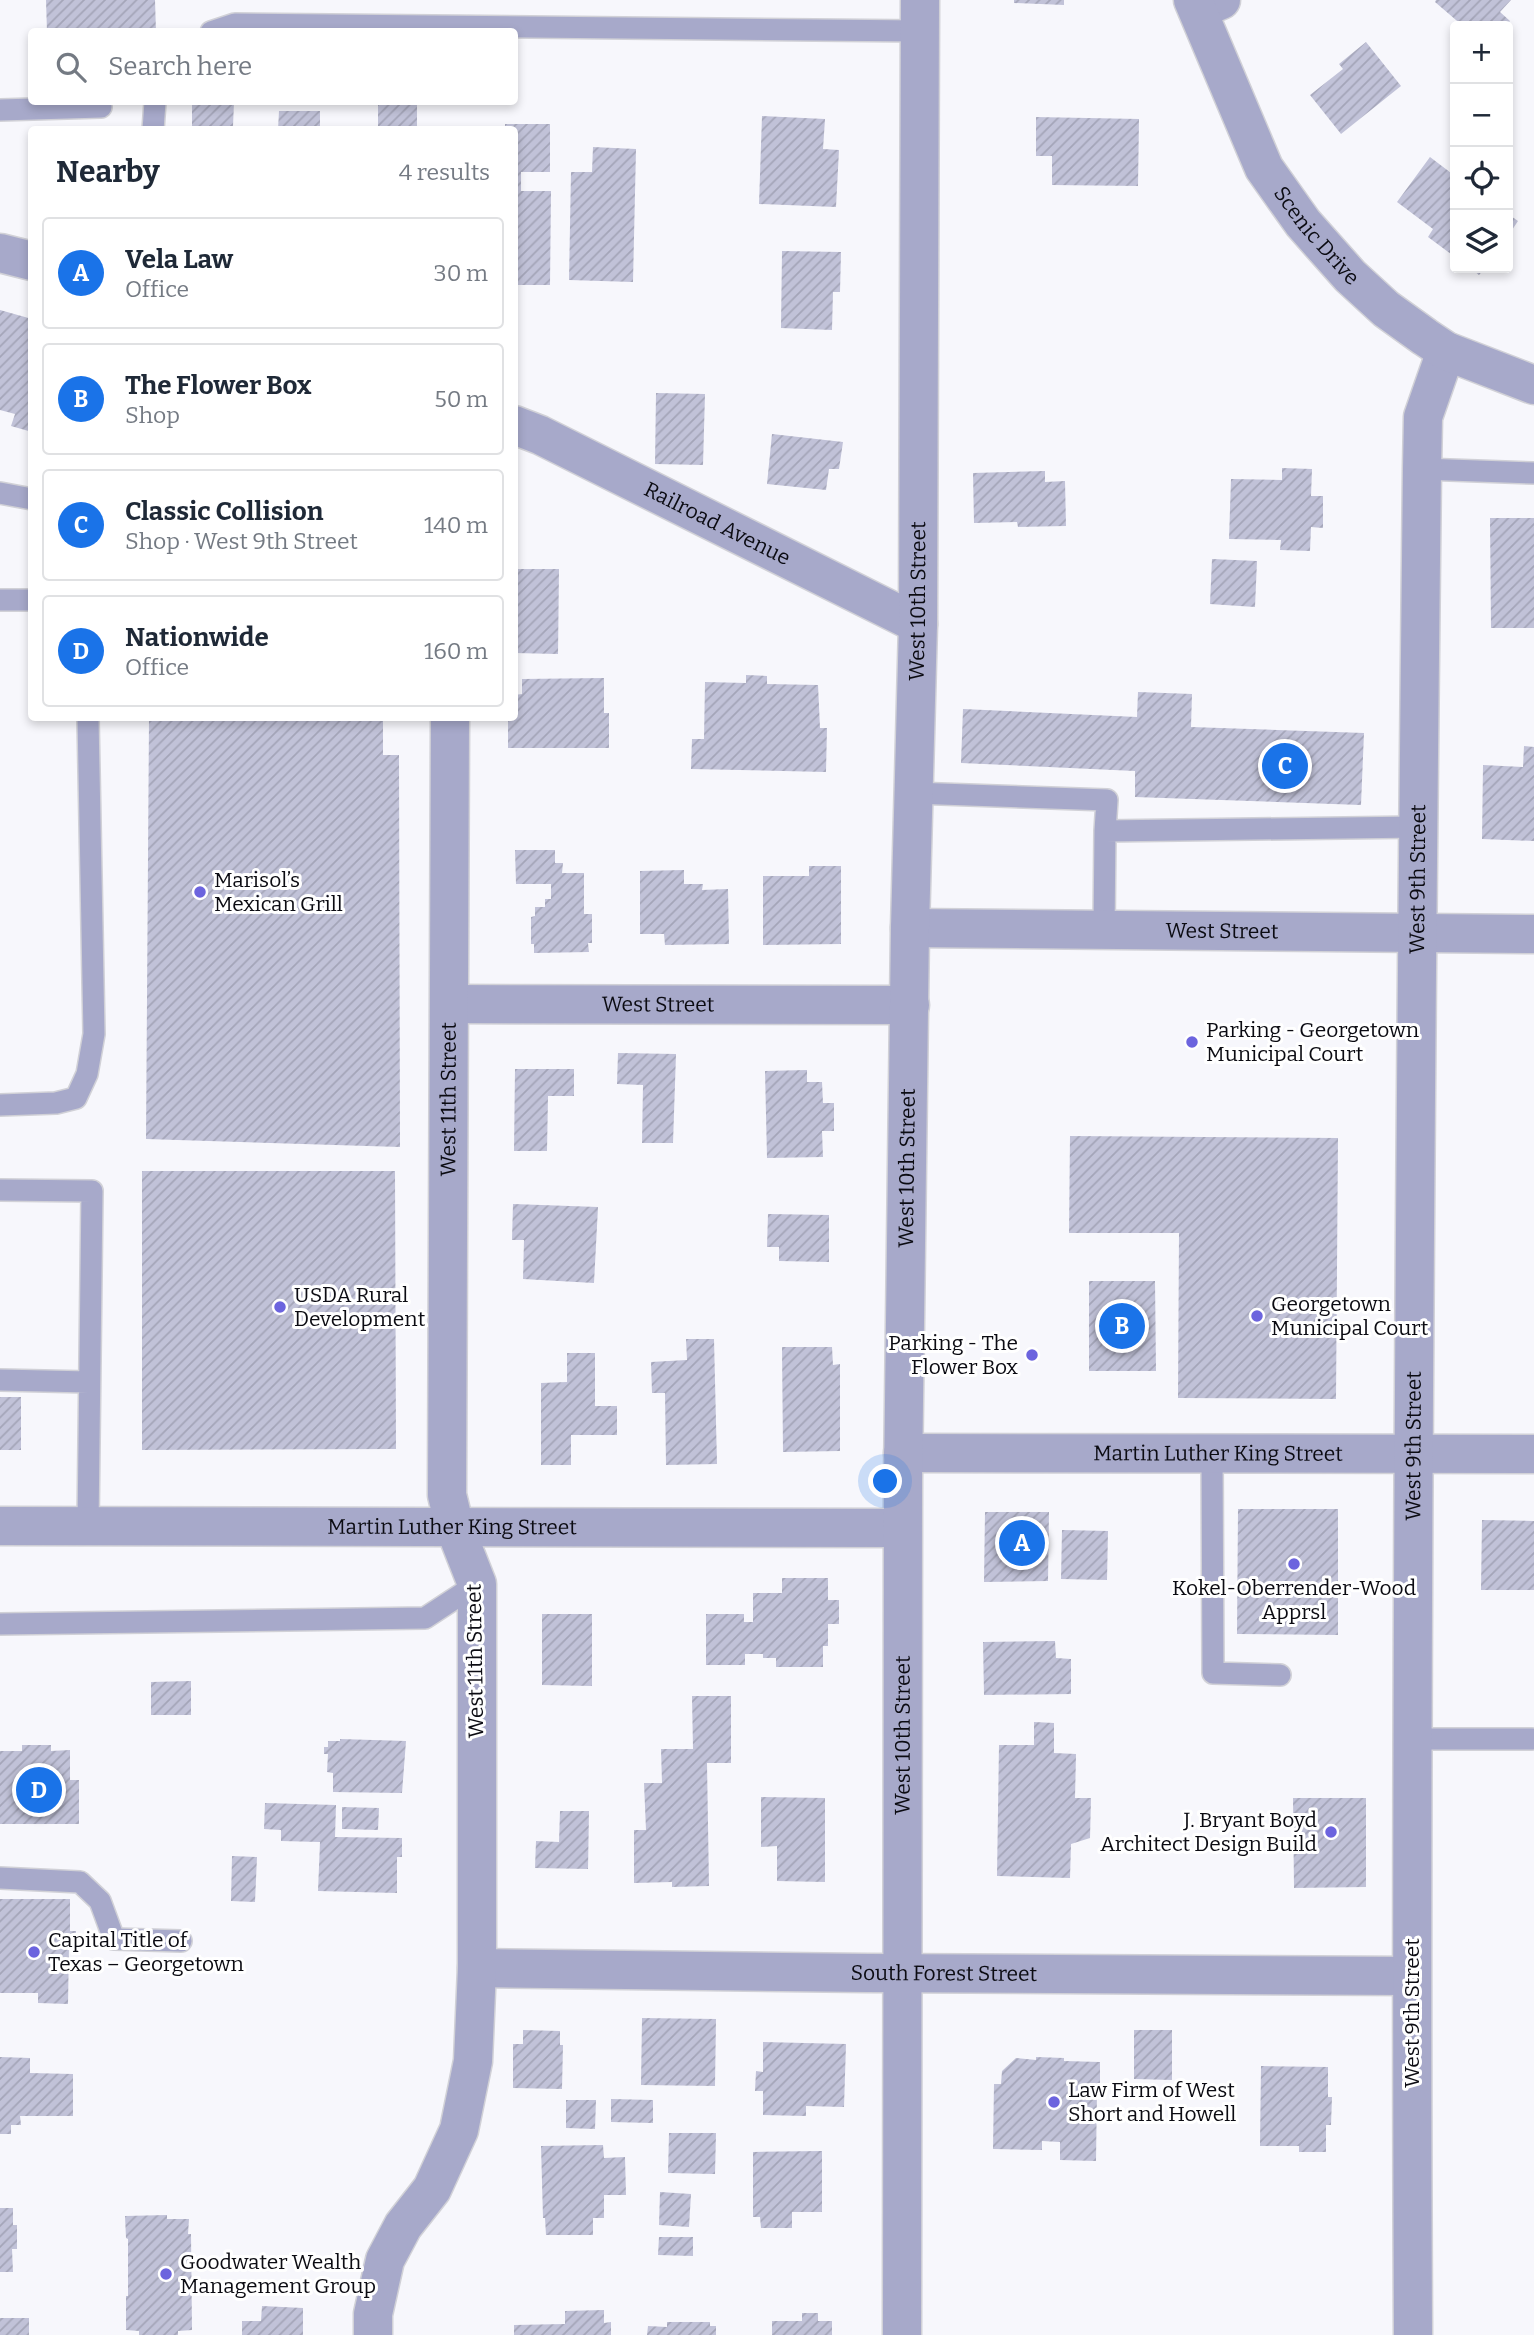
<!DOCTYPE html>
<meta charset="utf-8">
<style>
body{margin:0;font-family:Bitter,serif;background:#f2f2f3;color:#1f2937}
.controls{position:absolute;right:21px;top:21px;display:grid;overflow:hidden;border-radius:7px;box-shadow:0 4px 10px #0003}
.controls button{width:63px;height:63px;display:grid;place-items:center;padding:0;border:0;border-bottom:2px solid #e0e1e3;background:#fff;color:#1f2937;font:35px sans-serif}
.you{position:absolute;left:886px;top:1482px;width:24px;height:24px;margin:-18px;border:5px solid #fff;border-radius:50%;background:#1a73e8;box-shadow:0 0 0 10px #1a73e833}
.badge{display:grid;place-items:center;width:46px;height:46px;border-radius:50%;background:#1a73e8;color:#fff;font-size:23px;font-weight:700}
.pin{position:absolute;translate:-50% -50%;border:4px solid #fff;box-shadow:0 2px 7px #0006}
.list{margin:0;padding:0;list-style:none}
h2{display:flex;justify-content:space-between;align-items:center;height:91px;margin:0;padding:0 28px;font-size:30px}
h2 small{font-size:23px;font-weight:400;color:#747a83}
.list li{display:grid;grid-template-columns:46px 1fr auto;gap:21px;align-items:center;box-sizing:border-box;height:112px;margin:0 14px 14px;padding:0 14px;border:2px solid #e0e1e3;border-radius:7px}
.list b{display:block;font-size:26px;white-space:nowrap}
.list p{margin:0;font-size:23px;white-space:nowrap;color:#747a83}
.list em{font-size:23px;font-style:normal;color:#747a83}
.icon{flex:none;width:38px;height:38px;fill:none;stroke:currentColor;stroke-width:2;stroke-linecap:round;stroke-linejoin:round}
.map{position:relative;flex:none;width:1534px;height:2335px;overflow:hidden}
.search{position:absolute;background:#fff;box-shadow:0 4px 10px #0003;left:28px;top:28px;width:490px;height:77px;display:flex;align-items:center;gap:18px;box-sizing:border-box;padding:0 24px;border-radius:7px;color:#747a83;font-size:26px}
.panel{position:absolute;background:#fff;box-shadow:0 4px 10px #0003;left:28px;top:126px;width:490px;height:595px;border-radius:7px}
.map>svg:first-child{display:block}
.building{fill:url(#building-hatch)}
.lines{fill:none;stroke-linecap:round;stroke-linejoin:round}
.service-casing{stroke:#d1d1d7;stroke-width:24}
.minor-casing{stroke:#d1d1d7;stroke-width:41}
.tertiary-casing{stroke:#d1d1d7;stroke-width:41}
.service{stroke:#a7a9ca;stroke-width:21}
.minor{stroke:#a7a9ca;stroke-width:38}
.tertiary{stroke:#a7a9ca;stroke-width:38}
.poi-dot{fill:#6c64de;stroke:#fff;stroke-width:2.5}
.labels{text-anchor:middle;dominant-baseline:central;stroke-width:6;stroke-linejoin:round;paint-order:stroke}
.street-label{font-size:21px;fill:#0b0b12;stroke:#fff}
.poi-label{font-size:21px;fill:#0b0b12;stroke:#fff;text-anchor:start}
</style>
<div class="map">
<svg width="1534" height="2335" viewBox="0 0 1534 2335">
<defs>
<pattern id="building-hatch" width="6" height="6" patternUnits="userSpaceOnUse" patternTransform="scale(1.75)"><rect width="6" height="6" fill="#c1c2d8"/><path d="M-1 1l2-2M0 6l6-6M5 7l2-2" fill="none" stroke="#a4a5b8"/></pattern>
</defs>
<rect width="100%" height="100%" fill="#f7f7fc"/>
<!-- building -->
<path class="building" d="M46 0H155L156 32H47Z
M1014 0H1064V5L1014 3Z
M1436 0H1511L1500 12 1510 21 1505 26H1463L1435 2Z
M1366 42 1401 86 1341 134 1310 95 1343 69 1339 64Z
M192 102H234L233 126H255V130H192Z
M378 103H417V130H378Z
M279 111H320V130H278Z
M762 116 825 119 823 149 839 150 836 207 759 204Z
M1036 117 1139 119 1138 186 1052 185V156H1036Z
M505 124H550V172H521V191H551L550 285H514V130H505Z
M593 147 636 149 633 282 569 280 571 172H592Z
M1430 157 1455 176V257L1428 237 1433 229 1397 202Z
M1508 214 1518 221 1508 236Z
M782 251 841 252 840 292H833L832 330 781 328Z
M1470 268H1485L1479 275Z
M0 310 32 319V432L11 426 15 414 0 410Z
M656 393 705 394 703 465 655 464Z
M772 434 843 442 839 469H829L826 490 767 484Z
M1282 468 1312 469 1311 496H1323V528L1311 527 1310 551 1280 550 1281 540 1229 539 1231 479 1282 480Z
M1045 471V482L1065 481 1066 526 1018 527 1017 522 974 523 973 473Z
M1490 518H1534V628H1491Z
M1212 559 1257 561 1255 607 1210 604Z
M514 569H559L558 654 514 653Z
M746 675 767 676V684L818 685 820 728H827L826 772 691 769 692 739H704L705 682 746 683Z
M604 678V713H609V748H508V718H514V695L522 694V679Z
M1138 692 1192 694 1191 727 1364 733 1361 805 1135 797V771L961 763 963 709 1137 717Z
M149 718H383V755H399L400 1147 146 1139Z
M1524 746 1534 747V841L1482 839 1483 765 1523 767Z
M515 850H555V863H563L562 873H584V914H592V943H588L589 952 534 953V944H531V917L535 916V907H545V899H551V884H516Z
M809 866H841V944L763 945V876H809Z
M684 870V884H703L702 890 728 889 729 944 665 945 664 934H640V871Z
M618 1053 676 1054 673 1143H642L643 1085 617 1084Z
M515 1069H574V1096H548L547 1151H514Z
M807 1070V1082H822L823 1103H834V1131H822L823 1157 767 1158 765 1071Z
M1070 1136 1338 1138 1336 1399 1178 1398 1179 1233H1069Z
M142 1171H395L396 1449 142 1450Z
M513 1204 598 1207 594 1283 523 1279 524 1240H512Z
M768 1214 829 1215V1262L779 1261V1247H767Z
M1089 1281H1155L1156 1371H1089Z
M686 1339H714L717 1464 666 1465 665 1393H652L651 1362 687 1360Z
M782 1347H832L833 1365 840 1364V1451L783 1452Z
M567 1353H595V1406H617V1435H571V1465H541V1383L567 1382Z
M0 1397H21V1450H0Z
M1238 1509H1338V1635L1237 1634Z
M985 1512H1049L1048 1581 984 1582Z
M1482 1520 1534 1521V1590H1481Z
M1062 1530 1108 1531 1107 1580 1061 1579Z
M782 1578H828V1600H839V1624H828V1646H823V1667H776V1658H763V1654H745V1665H706V1614H744V1622H753V1593H782Z
M542 1614H592V1686L542 1685Z
M1055 1641 1056 1658 1071 1659V1694L984 1695 983 1642Z
M191 1681V1715H151V1682Z
M692 1696H731V1763H707L709 1886 672 1887V1882L634 1883V1830H646L644 1783H662L661 1749H693Z
M1034 1722 1054 1723V1753L1076 1754 1075 1798H1091L1090 1838 1071 1844 1070 1878 997 1876 999 1745H1034Z
M340 1739 406 1741 402 1793 333 1792V1773L327 1772 328 1754H324V1747H328V1741H340Z
M22 1745H51V1751L70 1750V1780H79V1824H0V1751H22Z
M761 1797 825 1798V1882L777 1881V1846L761 1847Z
M1293 1798H1366V1887L1294 1888Z
M265 1803 336 1805 335 1837 402 1838V1857H397V1893L318 1891 320 1842 281 1841V1830L264 1829Z
M342 1807 379 1808 378 1830 342 1829Z
M560 1811H589L588 1869 535 1868 536 1841 559 1842Z
M232 1856 257 1857 255 1902 231 1901Z
M0 1899H70V1931H76V1946H69L68 2004 38 2003V1993H0Z
M642 2018 716 2019 715 2086 641 2085Z
M523 2030 560 2031V2045H563L562 2089 513 2088V2044H523Z
M1134 2030H1172V2080L1134 2079Z
M763 2042 846 2044 844 2107 806 2106V2116L763 2115V2091H755L756 2071 763 2072Z
M0 2057 30 2058V2073L73 2074V2116H20L21 2125H11V2134H0Z
M1036 2057 1064 2058V2061L1100 2062V2091H1097L1096 2161 1060 2160V2142L1042 2141V2150L993 2149 994 2084H1001L1002 2071 1016 2058 1036 2060Z
M1261 2066 1328 2067V2097H1332L1331 2125H1326V2152H1299V2146H1260Z
M611 2099 653 2100V2123L611 2122Z
M566 2100H596L595 2129 566 2128Z
M669 2133H716L715 2174 668 2173Z
M603 2145 604 2158 625 2157 626 2195H604V2218H593V2235H546L545 2218H543L541 2146Z
M822 2151V2212H792V2228H761L760 2217H753V2152Z
M660 2192 691 2194 689 2227 659 2225Z
M0 2208H13V2225H17V2249H12L13 2272H0Z
M167 2215V2219H189L188 2234H191L192 2330 178 2331V2335H139V2331L126 2330V2296H128V2239L126 2238 125 2216Z
M659 2237H693V2256L658 2255Z
M262 2306 303 2308V2335H242V2321H261Z
M604 2310V2323L611 2322V2335H514V2325L565 2324V2311Z
M802 2313H818V2321H832V2335H772V2321H802Z
M0 2318H29V2335H0Z
M667 2322H710V2326H716V2335H647L648 2326 667 2327Z"/>
<g class="lines">
<!-- service casing -->
<g class="service-casing">
<path id="service" d="M211 32 235 24 920 31
M0 110 101 107
M153 130 155 102
M1422 469 1534 473
M0 493 32 499
M0 600H32
M913 793 1107 800 1105 831 1418 827
M1104 930 1105 831
M0 1105 56 1103 76 1098 87 1074 94 1034 88 718
M0 1190 92 1191 88 1526
M0 1380 89 1382
M1212 1453 1213 1673 1280 1675
M0 1624 425 1618 477 1584
M1412 1739H1532
M0 1878 80 1882 100 1901 114 1939 181 1941"/>
</g>
<!-- minor casing -->
<g class="minor-casing">
<g id="minor">
<path d="M1198 10 1221 0"/>
<path d="M0 253 32 261"/>
<path id="s1" d="M514 425 540 435 918 624"/>
<path id="s2" d="M910 928 1534 934"/>
<path id="s3" d="M450 1004 910 1005"/>
<path id="s4" d="M903 1453 1534 1454"/>
<path id="s5" d="M0 1526 902 1528"/>
<path id="s6" d="M477 1968 867 1973 1411 1976"/>
<path id="s7" d="M373 2335V2314L385 2260 403 2226 432 2189 459 2130 473 2061 477 1968V1584L455 1528 447 1495 450 718"/>
<path id="s8" d="M902 2335 903 1480 910 928 918 624 920 0"/>
<path id="s9" d="M1413 2335C1410 1713 1415 1091 1422 469L1423 417 1446 351"/>
</g>
</g>
<!-- tertiary casing -->
<g class="tertiary-casing">
<g id="tertiary">
<path id="s10" d="M1193 0 1264 168 1303 223 1350 276 1386 309 1425 337 1446 351 1534 385"/>
</g>
</g>
<!-- service -->
<use href="#service" class="service"/>
<!-- minor -->
<use href="#minor" class="minor"/>
<!-- tertiary -->
<use href="#tertiary" class="tertiary"/>
</g>
<!-- markers -->
<g class="poi-dot">
<circle cx="200" cy="892" r="7"/>
<circle cx="1192" cy="1042" r="7"/>
<circle cx="280" cy="1307" r="7"/>
<circle cx="1257" cy="1316" r="7"/>
<circle cx="1032" cy="1355" r="7"/>
<circle cx="1294" cy="1564" r="7"/>
<circle cx="1331" cy="1832" r="7"/>
<circle cx="34" cy="1952" r="7"/>
<circle cx="1054" cy="2102" r="7"/>
<circle cx="166" cy="2274" r="7"/>
</g>
<g class="labels">
<!-- street labels -->
<g class="street-label">
<text stroke="none"><textPath href="#s10" startOffset="268">Scenic Drive</textPath></text>
<text stroke="none"><textPath href="#s1" startOffset="226">Railroad Avenue</textPath></text>
<text stroke="none"><textPath href="#s8" startOffset="1734">West 10th Street</textPath></text>
<text stroke="none"><textPath href="#s9" startOffset="1456">West 9th Street</textPath></text>
<text stroke="none"><textPath href="#s2" startOffset="312">West Street</textPath></text>
<text stroke="none"><textPath href="#s3" startOffset="208">West Street</textPath></text>
<text stroke="none"><textPath href="#s7" startOffset="1264">West 11th Street</textPath></text>
<text stroke="none"><textPath href="#s8" startOffset="1167">West 10th Street</textPath></text>
<text stroke="none"><textPath href="#s9" startOffset="889">West 9th Street</textPath></text>
<text stroke="none"><textPath href="#s4" startOffset="315">Martin Luther King Street</textPath></text>
<text stroke="none"><textPath href="#s5" startOffset="452">Martin Luther King Street</textPath></text>
<text transform="translate(475 1661) rotate(-91)">West 11th Street</text>
<text stroke="none"><textPath href="#s8" startOffset="600">West 10th Street</textPath></text>
<text stroke="none"><textPath href="#s6" startOffset="467">South Forest Street</textPath></text>
<text transform="translate(1412 2013) rotate(-90)">West 9th Street</text>
</g>
<!-- poi labels -->
<g class="poi-label">
<text x="214" y="880">Marisol’s<tspan x="214" dy="24">Mexican Grill</tspan></text>
<text x="1206" y="1030">Parking - Georgetown<tspan x="1206" dy="24">Municipal Court</tspan></text>
<text x="294" y="1295">USDA Rural<tspan x="294" dy="24">Development</tspan></text>
<text x="1271" y="1304">Georgetown<tspan x="1271" dy="24">Municipal Court</tspan></text>
<text x="1018" y="1343" text-anchor="end">Parking - The<tspan x="1018" dy="24">Flower Box</tspan></text>
<text x="1294" y="1588" text-anchor="middle">Kokel-Oberrender-Wood<tspan x="1294" dy="24">Apprsl</tspan></text>
<text x="1317" y="1820" text-anchor="end">J. Bryant Boyd<tspan x="1317" dy="24">Architect Design Build</tspan></text>
<text x="48" y="1940">Capital Title of<tspan x="48" dy="24">Texas – Georgetown</tspan></text>
<text x="1068" y="2090">Law Firm of West<tspan x="1068" dy="24">Short and Howell</tspan></text>
<text x="180" y="2262">Goodwater Wealth<tspan x="180" dy="24">Management Group</tspan></text>
</g>
</g>
</svg>
<div class="controls">
<button>+</button>
<button>−</button>
<button><svg class="icon" aria-label="locate" viewBox="0 0 24 24"><circle cx="12" cy="12" r="6"/><path d="M12 2v4M12 18v4M2 12h4M18 12h4"/></svg></button>
<button><svg class="icon" aria-label="layers" viewBox="0 0 24 24"><path d="M12 4l9 5-9 5-9-5zM3 14l9 5 9-5"/></svg></button>
</div>
<div class="you"></div>
<div class="pin badge" style="left:1022px;top:1543px">A</div>
<div class="pin badge" style="left:1122px;top:1326px">B</div>
<div class="pin badge" style="left:1285px;top:766px">C</div>
<div class="pin badge" style="left:39px;top:1790px">D</div>
<div class="search"><svg class="icon" aria-label="search" viewBox="0 0 24 24"><circle cx="10" cy="10" r="6"/><path d="M15 15l6 6"/></svg>Search here</div>
<section class="panel">
<h2>Nearby<small>4 results</small></h2>
<ul class="list">
<li><span class="badge">A</span><div><b>Vela Law</b><p>Office</p></div><em>30 m</em></li>
<li><span class="badge">B</span><div><b>The Flower Box</b><p>Shop</p></div><em>50 m</em></li>
<li><span class="badge">C</span><div><b>Classic Collision</b><p>Shop · West 9th Street</p></div><em>140 m</em></li>
<li><span class="badge">D</span><div><b>Nationwide</b><p>Office</p></div><em>160 m</em></li>
</ul>
</section>
</div>
